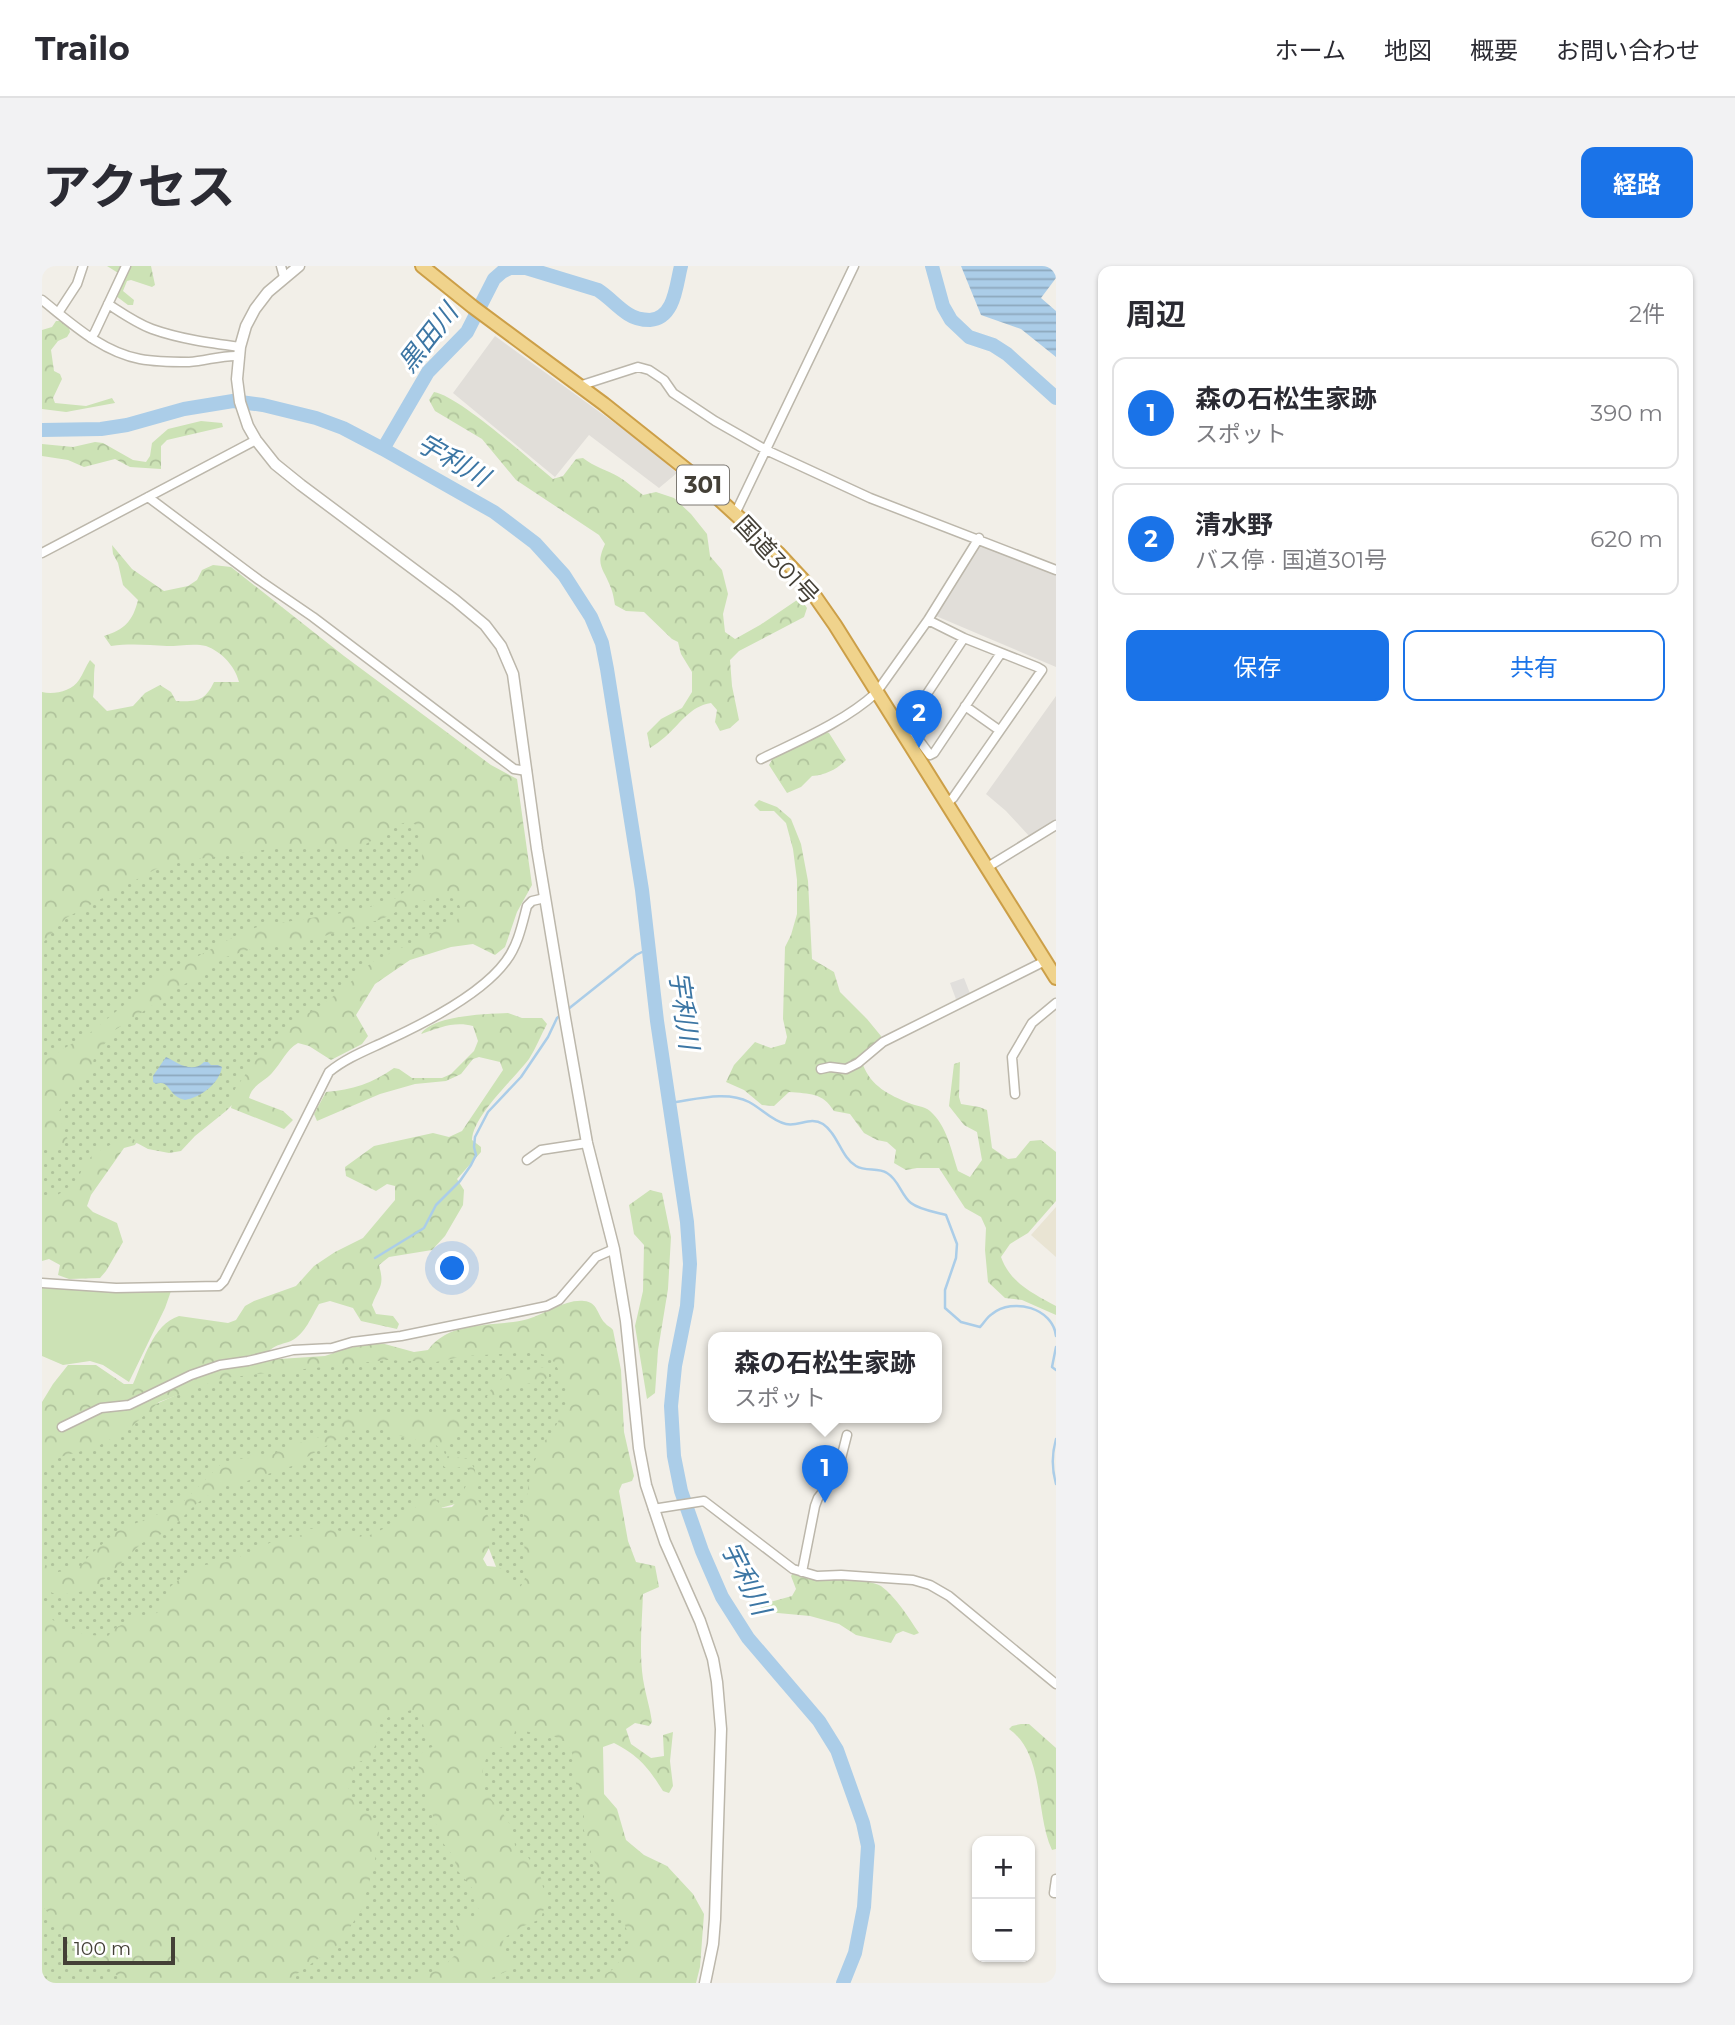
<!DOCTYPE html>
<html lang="ja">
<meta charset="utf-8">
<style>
body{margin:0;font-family:Montserrat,"Noto Sans JP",sans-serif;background:#f2f2f3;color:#2b2b33}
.controls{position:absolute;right:21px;bottom:21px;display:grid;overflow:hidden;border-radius:14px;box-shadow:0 2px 5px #0004}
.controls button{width:63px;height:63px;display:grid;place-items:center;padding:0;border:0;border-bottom:2px solid #e1e1e2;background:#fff;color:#2b2b33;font:35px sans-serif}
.scale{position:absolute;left:21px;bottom:18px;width:112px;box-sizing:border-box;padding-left:7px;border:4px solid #444037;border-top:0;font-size:19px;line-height:24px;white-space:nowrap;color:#444037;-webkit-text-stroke:5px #fff;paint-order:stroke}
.you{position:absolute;left:411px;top:1003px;width:24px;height:24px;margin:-18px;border:5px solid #fff;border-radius:50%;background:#1a73e8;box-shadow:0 0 0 10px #1a73e833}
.badge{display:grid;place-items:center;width:46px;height:46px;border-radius:50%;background:#1a73e8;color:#fff;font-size:23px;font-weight:700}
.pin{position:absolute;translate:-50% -58px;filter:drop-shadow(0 2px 4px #0008)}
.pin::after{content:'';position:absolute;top:37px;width:24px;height:21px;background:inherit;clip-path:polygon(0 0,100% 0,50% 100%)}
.popup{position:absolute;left:666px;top:1066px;width:234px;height:91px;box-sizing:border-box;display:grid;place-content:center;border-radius:14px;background:#fff;filter:drop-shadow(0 2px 5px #0005);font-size:23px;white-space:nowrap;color:#7c7c81}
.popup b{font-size:26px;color:#2b2b33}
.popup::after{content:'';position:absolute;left:50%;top:100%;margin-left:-14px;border:14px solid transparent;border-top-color:#fff}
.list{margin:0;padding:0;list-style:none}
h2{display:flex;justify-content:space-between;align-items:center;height:91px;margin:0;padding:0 28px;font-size:30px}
h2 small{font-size:23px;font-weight:400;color:#7c7c81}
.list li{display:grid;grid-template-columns:46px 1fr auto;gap:21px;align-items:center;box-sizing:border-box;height:112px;margin:0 14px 14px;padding:0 14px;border:2px solid #e1e1e2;border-radius:14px}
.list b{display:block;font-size:26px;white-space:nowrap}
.list p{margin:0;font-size:23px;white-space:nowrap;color:#7c7c81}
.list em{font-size:23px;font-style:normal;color:#7c7c81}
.actions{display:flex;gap:14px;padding:21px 28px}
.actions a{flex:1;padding:16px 0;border:2px solid #1a73e8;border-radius:14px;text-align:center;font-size:24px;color:#1a73e8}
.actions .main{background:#1a73e8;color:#fff}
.map{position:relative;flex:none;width:1014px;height:1717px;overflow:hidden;border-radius:14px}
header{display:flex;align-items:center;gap:42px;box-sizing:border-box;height:98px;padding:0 35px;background:#fff;border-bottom:2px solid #e1e1e2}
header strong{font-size:33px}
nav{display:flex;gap:38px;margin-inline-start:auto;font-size:24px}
.intro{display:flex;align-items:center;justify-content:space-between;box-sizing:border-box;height:168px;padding:0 42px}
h1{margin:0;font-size:49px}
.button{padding:18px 32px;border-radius:14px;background:#1a73e8;color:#fff;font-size:24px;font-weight:700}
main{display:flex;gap:42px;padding:0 42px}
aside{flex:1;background:#fff;border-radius:14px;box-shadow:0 2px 5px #0004}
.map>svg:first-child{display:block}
.industrial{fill:#e1ded9}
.education{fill:#e9e4d3}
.grass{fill:url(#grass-dots)}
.forest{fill:url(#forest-crowns)}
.park{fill:#cce2b5}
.parking{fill:#e1dfdc}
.water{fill:url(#water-rules)}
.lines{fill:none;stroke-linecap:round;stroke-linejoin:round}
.stream{stroke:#abcde8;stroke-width:2.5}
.river{stroke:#abcde8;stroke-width:14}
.minor-casing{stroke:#bcb7ab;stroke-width:11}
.tertiary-casing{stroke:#bcb7ab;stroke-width:13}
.trunk-casing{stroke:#cc9f48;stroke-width:16}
.minor{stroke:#fff;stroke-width:8}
.tertiary{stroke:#fff;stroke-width:10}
.trunk{stroke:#f0d38c;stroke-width:12}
.labels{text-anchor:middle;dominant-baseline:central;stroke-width:6;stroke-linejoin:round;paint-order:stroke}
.shield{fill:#fff;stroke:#7c7973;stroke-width:2}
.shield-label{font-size:23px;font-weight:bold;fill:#444037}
.street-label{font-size:24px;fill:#444037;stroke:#fff}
.water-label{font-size:26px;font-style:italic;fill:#3c76a4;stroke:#fff}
</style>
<header>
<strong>Trailo</strong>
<nav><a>ホーム</a><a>地図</a><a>概要</a><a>お問い合わせ</a></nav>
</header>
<div class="intro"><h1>アクセス</h1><a class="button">経路</a></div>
<main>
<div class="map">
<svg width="1014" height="1717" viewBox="0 0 1014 1717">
<defs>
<pattern id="grass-dots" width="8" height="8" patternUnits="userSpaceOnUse" patternTransform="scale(1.75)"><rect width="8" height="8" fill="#cce2b5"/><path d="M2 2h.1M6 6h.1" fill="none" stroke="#b0c39c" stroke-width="1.8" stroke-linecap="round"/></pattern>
<pattern id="forest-crowns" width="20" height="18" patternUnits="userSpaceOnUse" patternTransform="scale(1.75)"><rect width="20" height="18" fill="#cce2b5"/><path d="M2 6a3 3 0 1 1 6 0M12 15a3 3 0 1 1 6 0" fill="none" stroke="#b0c39c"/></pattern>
<pattern id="water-rules" width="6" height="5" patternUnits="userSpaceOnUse" patternTransform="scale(1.75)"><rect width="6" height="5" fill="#abcde8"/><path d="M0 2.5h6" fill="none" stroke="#8da8bd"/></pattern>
</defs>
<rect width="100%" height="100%" fill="#f2efe8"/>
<!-- industrial -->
<path class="industrial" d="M453 70 603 179 635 207 617 222 547 169 513 211 411 127Z
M939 276 1014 306V401L894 350Z
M1014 430V556L988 571 964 545 944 528Z"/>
<!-- education -->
<path class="education" d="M1014 941V991L989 969Z"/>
<!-- grass -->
<path class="grass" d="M360 548 387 562 425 650 290 739 184 845 153 870 139 885 127 887 106 883 95 877 83 880 0 962V584L93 598Z
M492 1080 518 1093 531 1130 496 1304 479 1330 458 1311 428 1234 380 1247 335 1281 120 1355 64 1383 0 1368V1188L180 1109Z
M359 1437 555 1477 560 1528 650 1717H225L296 1533 307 1482Z
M0 1611 97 1717H0Z"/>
<!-- forest -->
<path class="forest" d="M65 0H109L113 19 110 21 89 14 85 15 81 25 92 34 91 39H86L74 30 81 10Z
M14 55H19L27 61 28 66 25 71 16 75 9 84 12 105 18 108 20 113 11 132 13 137 44 140 70 132 73 137 24 146 0 143V64L10 61Z
M392 126C417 130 488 194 511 213L521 210 534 193 541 192C552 201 565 204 577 211 585 216 593 223 601 229L614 226 632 232 649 248 665 268 668 290 680 304 686 328 681 348 683 366 693 373 718 359 758 332 765 342 762 351 697 385 688 394 690 420 697 454 688 462 678 465 673 456 675 444 669 437C648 440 638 458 623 471 618 475 613 479 608 482L605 467 619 453 640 442 650 426V406L639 388 636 376 630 373 602 346 584 345 573 339C572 334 571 327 569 322 561 301 553 300 563 278L557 269 474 214 440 173 393 145 387 134Z
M159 155 180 157 181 161 125 174 119 180V203L88 201 73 193 42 201 26 194 0 190V178L31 181 53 176 61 177 91 194 104 196 108 190 110 177 126 163Z
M70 279 90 303 122 325 146 320 155 314 160 304 171 299 189 301 302 390 449 499 475 513 490 619 475 646 463 681 453 689 431 678 409 681 368 694 333 718 314 749 326 770 320 778 289 794 267 780 256 777C244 784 240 796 230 807 222 816 210 819 207 832L241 845 251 854 242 863 189 842 193 823 213 795 247 759 283 737 311 714 330 696 415 655 419 644 415 633 397 630 368 639 340 653 252 679 220 680 184 691 73 764 52 792 48 809 27 827 16 847 26 874 19 881 0 883V800L5 793 49 766 114 713 195 669 218 660 313 645 354 632 366 623 371 614 372 606 379 600 380 588 379 566 374 559 367 555 356 559 324 578 304 583 279 580 228 583 142 595 114 603 24 652 0 678V426C12 429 30 425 37 414 41 408 44 400 48 394L53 399C51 410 53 420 51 431L65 445 91 440 103 427 118 419 129 426 134 435C155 436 163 435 172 416H197C193 400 180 386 164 380 153 377 137 380 125 380 106 379 89 377 69 380L62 370C82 364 91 355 96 334L81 319 76 297 71 288Z
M784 466 787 467 804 494C795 503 784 509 770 510L759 521 745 527 727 499 731 492Z
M717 534 735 541 749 553 759 578 766 615 770 693 792 706 798 726 825 753 839 770 836 784 821 799C829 820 847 829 867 837 873 840 882 840 888 845 905 860 909 884 916 905L928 911 940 894 935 866 922 859 907 840 912 798 918 796 917 831 919 838 937 841 945 844 950 882 966 893 974 892 988 875 999 874 1014 886V935L986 967 968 978 959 991C968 1017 992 1028 1014 1040V1049L980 1034 963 1032 946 1016 943 984 944 962 939 951 923 942 897 902H875L864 904 852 897 854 884 845 876 835 874 822 867 808 848 792 845C780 826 768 828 747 826L732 840 720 839 702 824 684 816 692 799 713 776 729 782 743 778 745 771 741 753 743 681 749 669 755 648V614L751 583 744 557 732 545H718L712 539Z
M466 747 480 752H500L505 758C499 769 494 782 487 793 472 813 431 849 430 874L439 881V886L415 913 422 924 421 939 403 970 390 984 347 991 337 999C343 1021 337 1020 330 1039L334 1048 351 1050 357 1058 355 1063 319 1055 311 1042 288 1035 277 1038C269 1051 264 1067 249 1075 242 1078 235 1078 228 1084L237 1093 283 1090 306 1082 339 1077 372 1086 386 1084C409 1053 453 1062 486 1053 504 1048 523 1033 542 1035 556 1036 555 1049 563 1057 565 1060 569 1061 571 1064L579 1104 582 1166 592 1210 590 1215 580 1218 577 1225 586 1275 594 1296 613 1300 617 1321 601 1328C600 1356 597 1385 601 1413 603 1427 608 1441 610 1456L607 1460 593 1457 584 1463 589 1478 609 1492 622 1490 621 1469 631 1466 628 1495 631 1520 627 1527 621 1525C606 1501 597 1490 572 1477L561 1481 562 1528 575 1543 584 1574 602 1589 625 1600 651 1628 662 1648 658 1701 654 1717H549L570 1704 583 1689 588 1676 582 1655 551 1593 542 1565V1545L535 1525 530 1487 524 1476 509 1469 494 1468 480 1464 473 1465C470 1481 462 1481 448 1484 426 1529 456 1530 471 1565 474 1571 471 1577 475 1587L486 1591 499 1612 504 1635 499 1653 479 1661 462 1672 459 1684 469 1697 465 1705 439 1717H369L383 1708 399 1703 421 1681 422 1669 414 1661 415 1655 423 1649 431 1656H435L437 1645 430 1622 415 1604 412 1591 401 1577 378 1515 376 1494 382 1483 391 1481 393 1475C385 1468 380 1463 381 1452L370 1444 351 1448 335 1459 334 1478 327 1492 312 1498 306 1523 312 1537 329 1549 337 1566 333 1594 320 1643 297 1678 242 1717H86L73 1708 61 1691 31 1675 0 1640V1339C3 1343 7 1349 10 1353 22 1366 49 1370 66 1370L73 1362 83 1357 95 1352 110 1350 116 1346 120 1334 129 1320 144 1308 163 1299 184 1296 212 1285 237 1272 261 1269 268 1263 282 1261 314 1269H328L341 1263 356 1251 366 1248 375 1240 379 1233 387 1230 393 1232 400 1242 410 1241C420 1230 427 1219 426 1203L422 1200C407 1204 405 1207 396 1192L398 1183 393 1178 365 1172 332 1161 309 1165 250 1200 205 1215 180 1220 154 1238 128 1264 100 1277 53 1322 33 1327 15 1329 0 1322V1297L16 1306 36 1303 47 1290 75 1265 138 1239 178 1199 202 1192H225L243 1181 284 1169 296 1156 307 1149 406 1148 422 1152 425 1158C419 1170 409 1175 402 1186L404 1190 427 1193 433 1204 434 1232 442 1242 449 1256 447 1282 441 1293 445 1300 456 1301 464 1305 468 1317 475 1322 479 1320 484 1310 481 1256 489 1203 501 1177 512 1164 524 1139V1120L513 1097 506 1090 493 1086 423 1090 394 1096 345 1094 181 1112 117 1136 86 1164 54 1181 7 1194 0 1201V1136L11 1118 26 1099H54L82 1118H91C102 1094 110 1059 137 1050L186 1057 194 1054 203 1040 212 1035 254 1020 272 1000 293 986 321 972 353 934V920L345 918 334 925 304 910 303 901 332 880 391 867 407 871 420 865 461 804 458 796 437 791 431 793 419 808 404 815 373 818 338 828 275 855 272 848 284 826C310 824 331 817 352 802L357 803 370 812H400L409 808 432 785 436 775 431 760C412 755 397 762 379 768 391 749 445 748 466 747Z
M89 872 95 875 93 879 82 882 49 929 45 940 51 946 75 957 81 976 64 1005 58 1012 27 1013 16 1009 18 999 7 993 0 995V938C12 931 28 923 36 911 39 908 39 904 41 900 51 885 72 876 89 872Z
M608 924 620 927 629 971 626 1023 616 1084 613 1127 605 1133 593 1060 601 1025 602 979 592 968 587 939Z
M502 1101 507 1105V1111L499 1116 469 1120 448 1136 445 1131C456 1105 477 1106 502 1101Z
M751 1307C768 1309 828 1313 839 1320 855 1332 866 1351 877 1367L872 1369 861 1365 854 1368 849 1377 814 1369 797 1358 768 1350 725 1346 718 1343 721 1338 750 1330 754 1323 749 1310Z
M979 1458H987L1014 1482V1583L1010 1584C993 1548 1003 1488 967 1463L970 1460Z"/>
<!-- park -->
<path class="park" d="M0 1019 57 1024 129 1025 123 1042 87 1116 61 1099 48 1095 21 1099 0 1090Z"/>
<!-- parking -->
<path class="parking" d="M922 712 929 730 915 736 908 717Z"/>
<!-- water -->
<path class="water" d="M919 0H1007L1014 6V12L999 32 1014 45V91L979 63 939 49Z
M124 791C136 797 150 808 162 796H166L169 799H176L180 801C177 818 159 831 143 834 140 833 136 832 134 830 126 824 125 814 114 818L111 816V810Z"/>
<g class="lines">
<!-- stream -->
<path class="stream" d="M525 744 594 689 606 683
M627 837C652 834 684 824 707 836 719 842 731 856 744 858 757 861 768 850 781 858 796 868 799 891 814 900 824 906 836 901 845 907 857 914 859 929 869 937 878 944 894 946 904 949L915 978 914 992 903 1024V1042L919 1056 938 1061C942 1057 945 1051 950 1048 971 1031 1011 1042 1014 1070
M333 992 382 962 394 939 418 915 429 899 434 889 432 881 433 871 446 846 479 811 506 771 515 752 520 748
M1014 1081 1010 1101 1014 1104
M1014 1173C1010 1187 1010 1204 1014 1218"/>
<!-- river -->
<path class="river" d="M890 0 901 40 909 54 927 71 951 79 965 88 1014 132
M0 164 59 163 85 159 142 143 191 135 221 139 274 152 301 162 341 183 452 246 493 277 522 309 549 351 560 377 565 403 600 624 615 755 645 956 648 998 645 1040 633 1100 629 1140 632 1190 639 1225 660 1285 680 1331 706 1372 777 1455 795 1484 821 1557 826 1580 822 1641 813 1687 801 1717
M341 183 386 106 425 66 452 13 460 6 468 2H484L556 24C567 31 575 41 586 48 592 52 600 54 608 54 633 52 634 19 639 0"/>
<!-- minor casing -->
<g class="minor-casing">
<path id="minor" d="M239 0 242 11
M0 34C29 57 60 86 98 93 114 96 131 96 147 96 164 95 180 89 196 90
M66 38C80 47 94 57 110 63 138 73 168 77 198 81
M16 47 35 18 41 0
M49 72 53 66 84 0
M537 120 596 101 607 104 622 114 631 127 673 155 724 184 828 232 1014 304
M106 231 217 314 271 351 472 503 485 505
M693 248 812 0
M0 287 214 174
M886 354 922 372 995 401 1000 404 911 532 905 537
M922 372 865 458 888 489 892 487 959 387
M923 440 957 464
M719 493C758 474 802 456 834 427L886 354 937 272
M944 602 1014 559
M779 803 788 801 804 803 816 797 841 776 1003 695
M973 828 970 791 990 757 1014 737
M485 894 499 884 545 877
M0 1017 74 1022 177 1020 182 1015 287 806C304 792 325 784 344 775 381 758 440 728 464 695 476 679 480 659 485 640L490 635 503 632
M20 1161 59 1142 87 1139 149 1109 178 1099 206 1095 251 1084 290 1082 310 1076 359 1070 505 1040 517 1034 554 991 572 983
M611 1243 662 1235 751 1303 775 1310 799 1309 871 1314 888 1319 907 1330 1014 1418
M760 1306 773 1240 776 1232 795 1208 805 1169
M1014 1613 1012 1627H1014"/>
</g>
<!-- tertiary casing -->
<g class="tertiary-casing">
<path id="tertiary" d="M257 0 226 26 213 43 204 60 198 81 195 113 198 136 206 160 214 174 233 198 259 219 413 334 443 359 459 380 471 408 495 583 523 752 545 877 572 983 584 1055 597 1182 604 1219 623 1276 658 1355 671 1393 675 1416 679 1463 673 1653 671 1678 663 1717"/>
</g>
<!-- trunk casing -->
<g class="trunk-casing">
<path id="trunk" d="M380 0 431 41 562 138 645 204 737 288 763 316 793 359 1014 712"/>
</g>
<!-- minor -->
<use href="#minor" class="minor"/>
<!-- tertiary -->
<use href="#tertiary" class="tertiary"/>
<!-- trunk -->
<use href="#trunk" class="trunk"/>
</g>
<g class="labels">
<!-- shield labels -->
<rect class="shield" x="635" y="199.5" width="52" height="39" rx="5"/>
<g class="shield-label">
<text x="661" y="219">301</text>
</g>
<!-- street labels -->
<g class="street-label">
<text transform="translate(735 294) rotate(47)">国道301号</text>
</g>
<!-- water labels -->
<g class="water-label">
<text transform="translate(386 72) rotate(-52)">黒田川</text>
<text transform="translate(411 194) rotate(30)">宇利川</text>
<text transform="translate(642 744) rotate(82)">宇利川</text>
<text transform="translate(704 1312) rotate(64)">宇利川</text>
</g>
</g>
</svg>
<div class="controls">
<button>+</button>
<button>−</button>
</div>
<div class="scale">100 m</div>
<div class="you"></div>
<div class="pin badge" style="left:783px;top:1237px">1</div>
<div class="popup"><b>森の石松生家跡</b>スポット</div>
<div class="pin badge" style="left:877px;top:482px">2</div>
</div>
<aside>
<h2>周辺<small>2件</small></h2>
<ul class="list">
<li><span class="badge">1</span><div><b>森の石松生家跡</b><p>スポット</p></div><em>390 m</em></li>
<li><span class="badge">2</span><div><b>清水野</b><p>バス停 · 国道301号</p></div><em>620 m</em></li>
</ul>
<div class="actions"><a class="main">保存</a><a>共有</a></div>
</aside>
</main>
